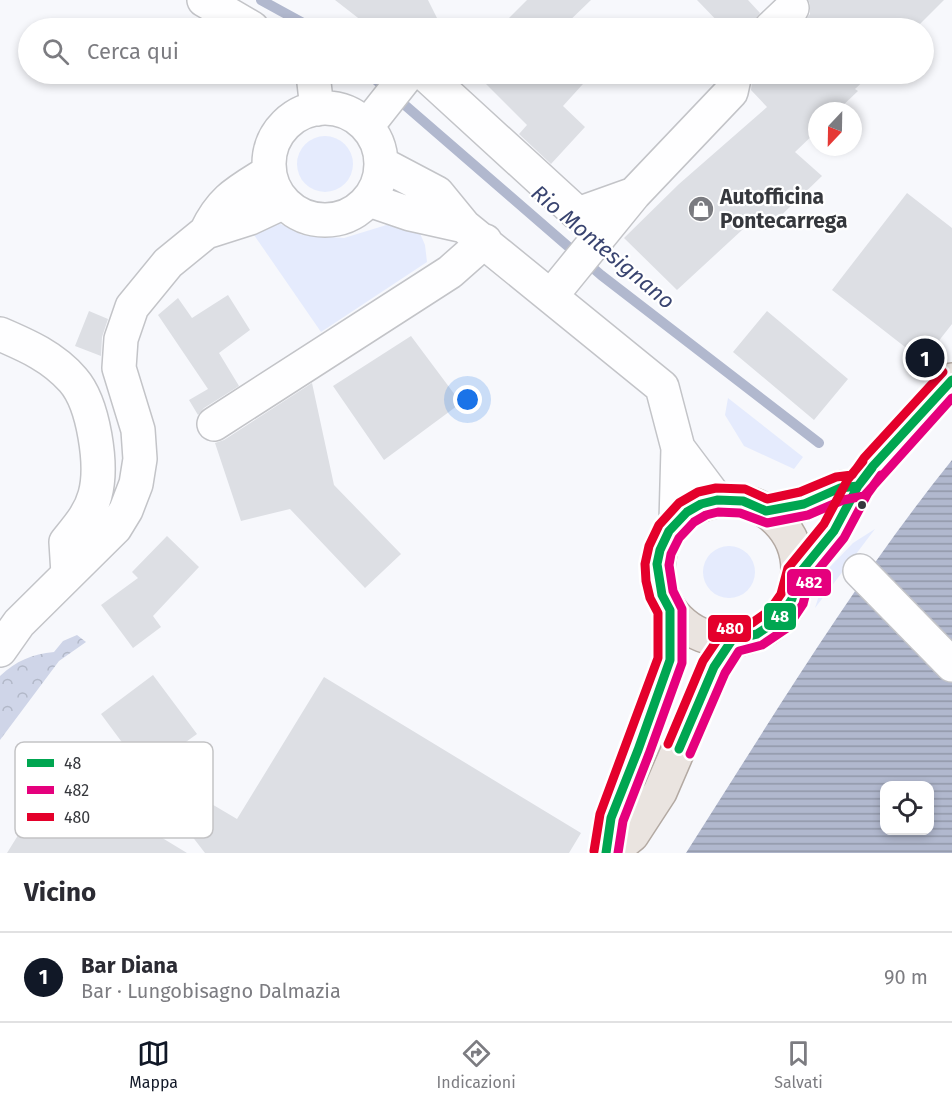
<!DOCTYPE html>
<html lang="it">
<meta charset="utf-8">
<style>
body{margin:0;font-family:"Fira Sans",sans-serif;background:#f7f7f7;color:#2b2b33}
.controls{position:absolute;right:18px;bottom:18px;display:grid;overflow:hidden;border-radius:12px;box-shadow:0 3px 9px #0003}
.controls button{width:54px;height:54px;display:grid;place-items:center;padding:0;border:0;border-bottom:2px solid #e1e1e2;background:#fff;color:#2b2b33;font:30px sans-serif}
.compass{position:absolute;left:808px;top:102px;width:54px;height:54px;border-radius:50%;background:#fff;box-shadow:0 3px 9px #0003;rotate:202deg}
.you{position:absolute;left:468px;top:400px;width:21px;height:21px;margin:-15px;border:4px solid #fff;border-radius:50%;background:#1a73e8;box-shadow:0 0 0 9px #1a73e833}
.badge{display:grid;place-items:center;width:39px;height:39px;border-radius:50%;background:#111827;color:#fff;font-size:20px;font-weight:700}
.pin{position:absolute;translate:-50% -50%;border:3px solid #fff;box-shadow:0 2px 6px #0006}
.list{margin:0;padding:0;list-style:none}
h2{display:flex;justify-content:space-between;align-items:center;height:78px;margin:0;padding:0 24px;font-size:26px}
h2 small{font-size:20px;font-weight:400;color:#7c7c81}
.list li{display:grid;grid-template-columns:39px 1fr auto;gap:18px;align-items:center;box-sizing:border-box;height:90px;padding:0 24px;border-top:2px solid #e1e1e2}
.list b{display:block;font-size:22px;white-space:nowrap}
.list p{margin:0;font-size:20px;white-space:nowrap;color:#7c7c81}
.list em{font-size:20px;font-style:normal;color:#7c7c81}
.icon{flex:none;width:33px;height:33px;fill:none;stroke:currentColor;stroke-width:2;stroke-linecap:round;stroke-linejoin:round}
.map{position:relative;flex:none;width:952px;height:853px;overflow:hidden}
.search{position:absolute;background:#fff;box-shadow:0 3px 9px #0003;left:18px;right:18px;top:18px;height:66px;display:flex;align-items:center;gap:15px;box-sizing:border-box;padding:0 21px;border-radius:33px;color:#7c7c81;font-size:22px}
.sheet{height:168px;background:#fff}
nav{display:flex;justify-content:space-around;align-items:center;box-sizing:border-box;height:84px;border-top:2px solid #e1e1e2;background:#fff;font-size:16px;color:#7c7c81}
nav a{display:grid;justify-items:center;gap:3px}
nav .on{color:#111827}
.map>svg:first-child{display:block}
.green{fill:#e5ebfd}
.forest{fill:url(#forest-crowns)}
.water{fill:url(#water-rules);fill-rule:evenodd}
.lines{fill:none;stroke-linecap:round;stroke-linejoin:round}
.stream{stroke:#b1b8ce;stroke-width:10}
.building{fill:#dddfe4}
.minor-casing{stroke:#c3c4c8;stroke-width:36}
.major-casing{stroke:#b3a9a2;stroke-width:36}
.minor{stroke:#fefeff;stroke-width:33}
.major{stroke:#eae4e0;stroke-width:33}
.bus-1-casing{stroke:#fff;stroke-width:14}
.bus-2-casing{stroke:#fff;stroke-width:14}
.bus-3-casing{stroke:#fff;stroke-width:14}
.bus-1{stroke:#00a651;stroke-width:9}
.bus-2{stroke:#e5007d;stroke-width:9}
.bus-3{stroke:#e4002b;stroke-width:9}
.bus-dot{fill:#36383d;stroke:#fff;stroke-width:2}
.labels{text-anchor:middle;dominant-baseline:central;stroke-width:4.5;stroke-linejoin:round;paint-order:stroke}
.poi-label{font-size:21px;font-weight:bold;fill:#36383d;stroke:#fff;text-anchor:start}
.water-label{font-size:22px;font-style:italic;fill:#394470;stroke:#fff}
.key{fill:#fff;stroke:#c3c3c5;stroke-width:1.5}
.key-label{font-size:16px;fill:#36383d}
.line-badge{stroke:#fff;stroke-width:2}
.badge-label{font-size:16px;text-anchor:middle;font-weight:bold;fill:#fff}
</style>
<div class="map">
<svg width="952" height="853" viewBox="0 0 952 853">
<defs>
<pattern id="forest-crowns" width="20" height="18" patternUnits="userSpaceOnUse" patternTransform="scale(1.5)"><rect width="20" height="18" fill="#cfd5e8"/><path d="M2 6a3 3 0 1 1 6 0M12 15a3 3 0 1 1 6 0" fill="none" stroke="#b2b8c8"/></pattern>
<pattern id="water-rules" width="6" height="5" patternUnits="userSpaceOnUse" patternTransform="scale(1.5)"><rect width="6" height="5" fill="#b1b8ce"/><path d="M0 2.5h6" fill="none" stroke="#9197a8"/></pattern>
</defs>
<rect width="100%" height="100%" fill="#f7f8fc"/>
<!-- green -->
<path class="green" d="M297 164a28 28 0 1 1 56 0a28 28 0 1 1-56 0Z
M275 221 302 235 344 238 393 223 419 231 425 245 427 262 321 332 252 232Z
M728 398 803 457 794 469 744 446 725 415Z
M875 529 815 608 827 570 853 543Z
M703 572a26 26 0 1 1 52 0a26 26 0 1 1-52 0Z"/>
<!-- forest -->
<path class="forest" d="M77 635 86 642 59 661 0 740V676C16 661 32 654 54 652L63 641Z"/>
<!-- water -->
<path class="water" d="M952 460V853H686C771 720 853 583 952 460ZM884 786H930V830H884Z"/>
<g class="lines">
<!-- stream -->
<path class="stream" d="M261 0 312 28
M369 74 601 275 819 443"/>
</g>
<!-- building -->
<path class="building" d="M335 0H428L442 28H371Z
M527 0H591L562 28H499Z
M697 0H748L760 13 753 22V28H724Z
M808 0H944L916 28H798L810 14V4Z
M476 74H592L563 106 585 127 551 164 519 134 527 125Z
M753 74H871L855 89 858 91 837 111H817V131L795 152 822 176 766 230 754 219 677 290 624 238 679 184 767 107 751 90Z
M907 193 952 228V324L923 361 832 290Z
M228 295 250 330 219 353 239 386 204 408 198 415 189 400 208 389 158 315 178 298 192 318Z
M89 311 108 319 102 337 101 356 75 346Z
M767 311 848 379 814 420 733 352Z
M411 336 461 403 384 460 333 386Z
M312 383 334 485 401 554 365 588 290 509 241 521 215 443 224 440Z
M167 536 199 567 153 616 161 627 133 648 101 605 138 578 132 572Z
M153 675 197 734 144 772 101 714Z
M324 677 581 833 569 853H205L178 818 193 793 237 819Z
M56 774 103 802 187 853H7Z"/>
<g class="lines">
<!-- minor casing -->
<g class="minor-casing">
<path id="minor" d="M204 0 252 28
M771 28 792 8
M313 74 317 109
M425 74 578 214 634 194
M269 164a56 56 0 1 1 112 0a56 56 0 1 1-112 0Z
M367 126 408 74
M382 164 437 193 464 226 662 387 678 448 676 522
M369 200 410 214 464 226
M206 232C222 198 239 191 269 172
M551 296 634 194 731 92 735 74
M0 334C28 346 53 357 73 380 94 404 103 466 95 495 90 514 78 527 66 542L68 574
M214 424 450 272 485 241
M678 448 717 500
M860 571 952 665
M0 650 19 623 115 528 126 510 136 484 140 459 138 430 119 368 121 339 132 307 168 263 206 232 250 218 284 202"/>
</g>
<!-- major casing -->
<g class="major-casing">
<path id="major" d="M658 570a70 70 0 1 1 140 0a70 70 0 1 1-140 0Z
M766 511 804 504 840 488 858 486
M798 575 834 531 858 486 873 466 952 380
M606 853 611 818 638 750 670 660V610
M610 853 632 835 660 792 714 667 732 640"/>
</g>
<!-- minor -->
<use href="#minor" class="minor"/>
<!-- major -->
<use href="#major" class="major"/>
<!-- bus-1 casing -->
<g class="bus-1-casing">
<path id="bus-1" d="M679 749 714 667 732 640 757 634 778 620 792 599 798 575 834 531 858 486 872 468
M606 853 611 818 638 750 670 660V610L662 595 657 564 660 550 669 531 687 512 701 504 717 500 743 501 766 511 804 504 840 488 858 486 873 466 952 380"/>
</g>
<!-- bus-2 casing -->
<g class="bus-2-casing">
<path id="bus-2" d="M690 754 725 673 739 651 762 645 787 628 803 604 809 581 844 538 868 493 881 475
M618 853 623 821 649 754 682 663V609L673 591 669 565 671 554 679 538 694 522 706 515 718 512 740 513 767 523 808 515 843 500 864 496 952 398"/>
</g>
<!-- bus-3 casing -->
<g class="bus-3-casing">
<path id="bus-3" d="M668 744 703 661 722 633 728 629 752 623 769 611 781 594 788 568 824 524 848 479 863 461
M594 851 600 814 658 658V613L650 598 646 581 645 564 649 546 659 525 679 503 698 492 716 488 745 489 767 499 800 492 836 477 852 475 864 458 943 372"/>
</g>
<!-- bus-1 -->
<use href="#bus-1" class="bus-1"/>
<!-- bus-2 -->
<use href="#bus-2" class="bus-2"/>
<!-- bus-3 -->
<use href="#bus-3" class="bus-3"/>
</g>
<!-- icons -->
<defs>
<g id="shop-disc" transform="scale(1.35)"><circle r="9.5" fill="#7a7b80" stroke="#fff"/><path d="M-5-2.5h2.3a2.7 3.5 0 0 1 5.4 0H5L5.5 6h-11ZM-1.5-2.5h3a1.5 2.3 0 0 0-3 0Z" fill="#fff"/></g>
</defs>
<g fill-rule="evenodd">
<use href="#shop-disc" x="701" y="209"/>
</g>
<!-- markers -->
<circle class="bus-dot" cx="862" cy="505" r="5"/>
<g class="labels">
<!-- poi labels -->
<g class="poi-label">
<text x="720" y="197">Autofficina<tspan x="720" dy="24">Pontecarrega</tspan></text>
</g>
<!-- water labels -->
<g class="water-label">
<text transform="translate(603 247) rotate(40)">Rio Montesignano</text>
</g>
</g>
<!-- legend -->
<rect x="15" y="742" width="198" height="96" rx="9" class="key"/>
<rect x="27" y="759" width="27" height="8" fill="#00a651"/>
<rect x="27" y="786" width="27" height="8" fill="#e5007d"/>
<rect x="27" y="813" width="27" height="8" fill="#e4002b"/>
<g class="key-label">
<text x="64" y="769">48</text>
<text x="64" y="796">482</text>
<text x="64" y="823">480</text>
</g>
<g class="line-badge">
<rect x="786" y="568" width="46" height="29" rx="6" fill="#e5007d"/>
<rect x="763" y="602" width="34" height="29" rx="6" fill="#00a651"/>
<rect x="707" y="614" width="45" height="29" rx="6" fill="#e4002b"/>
</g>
<g class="badge-label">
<text x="809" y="588">482</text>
<text x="780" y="622">48</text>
<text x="730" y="634">480</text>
</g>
</svg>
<div class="controls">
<button><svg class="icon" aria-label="locate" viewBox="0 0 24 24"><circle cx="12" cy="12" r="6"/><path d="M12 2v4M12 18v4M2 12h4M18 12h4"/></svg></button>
</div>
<svg class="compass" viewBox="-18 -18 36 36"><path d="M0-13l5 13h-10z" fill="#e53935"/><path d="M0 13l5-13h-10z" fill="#7c7c81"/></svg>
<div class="you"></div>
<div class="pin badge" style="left:925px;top:358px">1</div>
<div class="search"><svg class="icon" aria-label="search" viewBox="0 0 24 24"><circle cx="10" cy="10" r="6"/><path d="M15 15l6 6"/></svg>Cerca qui</div>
</div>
<section class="sheet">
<h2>Vicino<small></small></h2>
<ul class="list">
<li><span class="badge">1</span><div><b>Bar Diana</b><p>Bar · Lungobisagno Dalmazia</p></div><em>90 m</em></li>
</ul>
</section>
<nav>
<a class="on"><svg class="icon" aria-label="map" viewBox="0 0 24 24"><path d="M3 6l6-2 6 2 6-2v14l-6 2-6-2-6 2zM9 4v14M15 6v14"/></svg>Mappa</a>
<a><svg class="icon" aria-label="directions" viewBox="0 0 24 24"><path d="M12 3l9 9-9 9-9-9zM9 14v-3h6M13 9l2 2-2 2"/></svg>Indicazioni</a>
<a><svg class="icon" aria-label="saved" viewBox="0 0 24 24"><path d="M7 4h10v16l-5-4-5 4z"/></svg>Salvati</a>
</nav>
